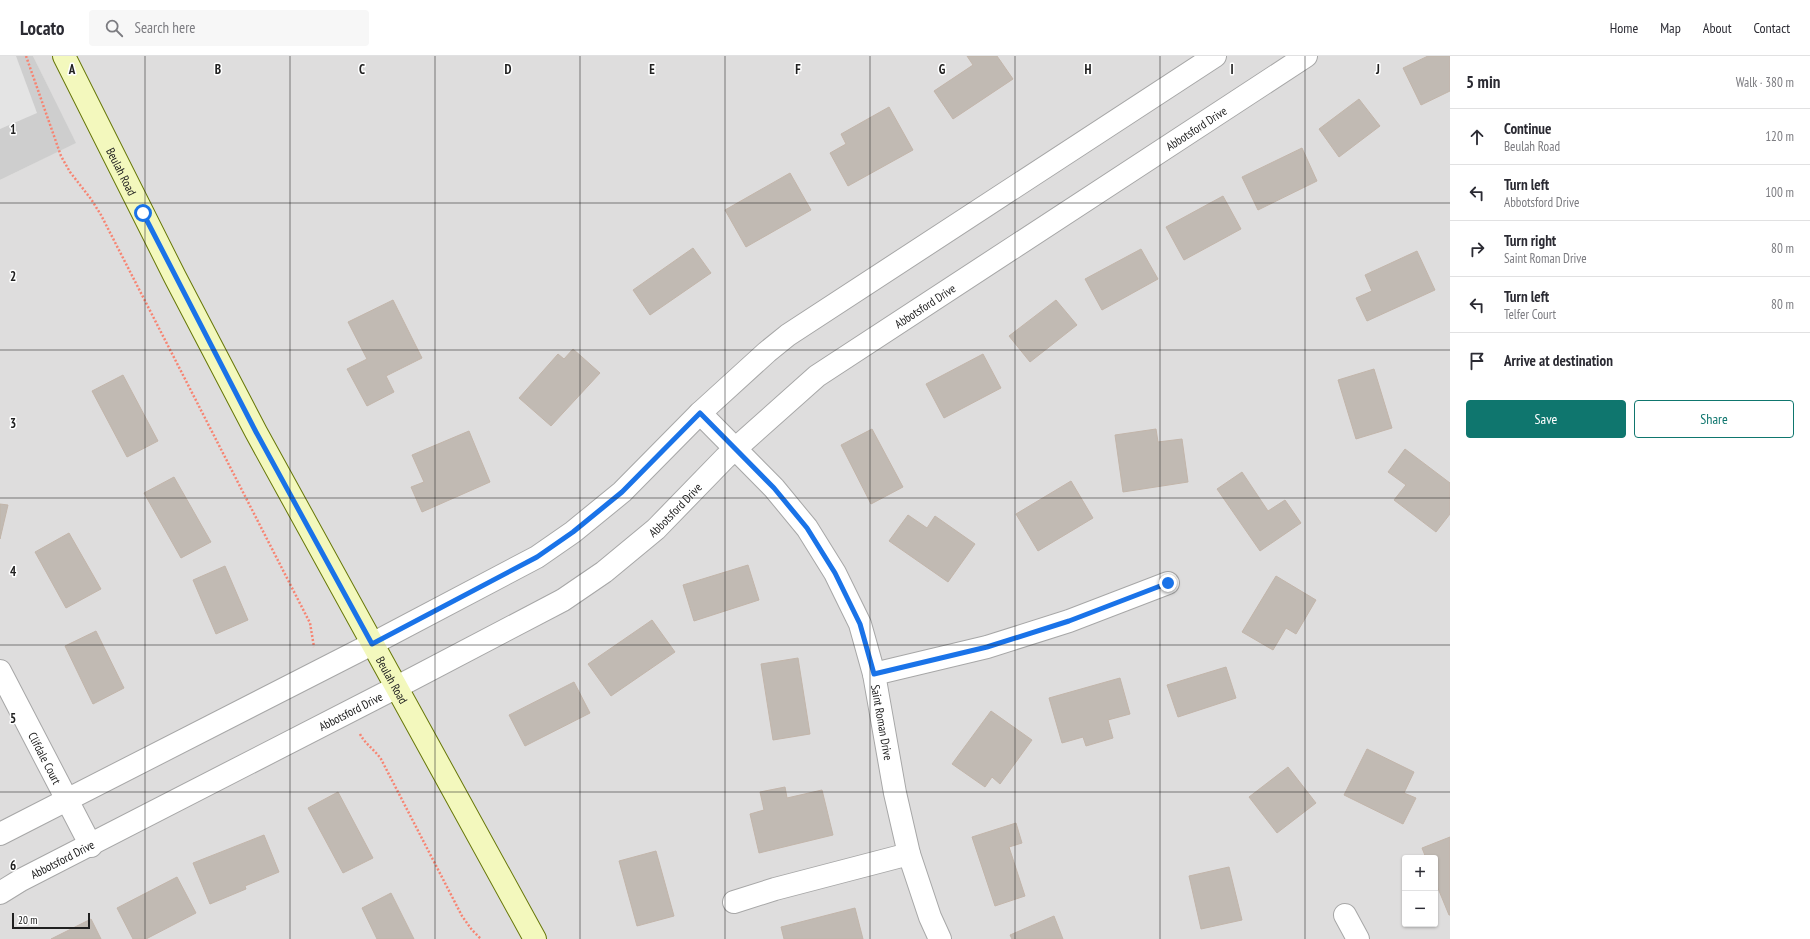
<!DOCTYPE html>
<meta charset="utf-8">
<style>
body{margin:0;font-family:"PT Sans Narrow",sans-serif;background:#f7f7f7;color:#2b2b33}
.controls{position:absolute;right:12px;bottom:12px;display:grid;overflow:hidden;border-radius:4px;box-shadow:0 1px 3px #0004}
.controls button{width:36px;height:36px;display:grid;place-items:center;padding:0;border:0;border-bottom:1px solid #e1e1e2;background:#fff;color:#2b2b33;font:20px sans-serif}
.scale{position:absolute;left:12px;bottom:10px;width:78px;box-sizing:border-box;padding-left:4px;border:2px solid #202020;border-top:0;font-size:11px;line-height:14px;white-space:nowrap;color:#202020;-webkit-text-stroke:3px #fff;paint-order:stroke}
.stop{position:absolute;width:12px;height:12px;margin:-9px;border:3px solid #1a73e8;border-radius:50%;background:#fff}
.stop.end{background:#1a73e8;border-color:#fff;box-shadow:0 1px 4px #0008}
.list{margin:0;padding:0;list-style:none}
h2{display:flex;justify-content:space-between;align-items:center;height:52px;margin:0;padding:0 16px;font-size:17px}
h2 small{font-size:13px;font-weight:400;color:#7c7c81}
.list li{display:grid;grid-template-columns:26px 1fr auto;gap:12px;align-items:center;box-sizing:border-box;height:56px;padding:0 16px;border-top:1px solid #e1e1e2}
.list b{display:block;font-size:15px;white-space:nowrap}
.list p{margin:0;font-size:13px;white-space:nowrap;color:#7c7c81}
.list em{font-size:13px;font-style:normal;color:#7c7c81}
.actions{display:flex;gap:8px;padding:12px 16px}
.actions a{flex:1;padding:9px 0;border:1px solid #0f766e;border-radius:4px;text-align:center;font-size:14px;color:#0f766e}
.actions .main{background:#0f766e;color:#fff}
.icon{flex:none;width:22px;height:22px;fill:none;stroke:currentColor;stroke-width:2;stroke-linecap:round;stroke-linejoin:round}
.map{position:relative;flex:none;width:1450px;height:883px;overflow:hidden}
header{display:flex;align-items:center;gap:24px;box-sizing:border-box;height:56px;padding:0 20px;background:#fff;border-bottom:1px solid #e1e1e2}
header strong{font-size:19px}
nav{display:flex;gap:22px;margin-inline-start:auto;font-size:14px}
.search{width:280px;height:36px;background:#f7f7f7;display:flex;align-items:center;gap:10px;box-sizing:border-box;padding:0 14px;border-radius:4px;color:#7c7c81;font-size:15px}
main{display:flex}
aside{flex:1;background:#fff}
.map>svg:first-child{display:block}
.residential{fill:#dedddd;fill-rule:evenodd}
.religious{fill:#cecece}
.parking{fill:#e4e4e4}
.building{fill:#c1bab3;stroke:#c2b5aa}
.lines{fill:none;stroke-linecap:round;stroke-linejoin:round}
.minor-casing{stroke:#a7a7a7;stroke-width:24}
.secondary-casing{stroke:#677708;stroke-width:24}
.path{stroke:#f78472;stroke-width:2.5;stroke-dasharray:2 2;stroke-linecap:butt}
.minor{stroke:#fff;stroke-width:22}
.secondary{stroke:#f3f8bd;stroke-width:22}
.route{stroke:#1a73e8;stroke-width:5}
.grid{fill:none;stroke:#202020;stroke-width:1;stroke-opacity:0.55}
.labels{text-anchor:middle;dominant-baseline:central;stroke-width:3;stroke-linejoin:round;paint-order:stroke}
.street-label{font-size:12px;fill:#202020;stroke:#fff}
.grid-label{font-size:13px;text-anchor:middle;font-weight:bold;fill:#202020;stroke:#fff;stroke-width:3;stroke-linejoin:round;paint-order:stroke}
</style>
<header>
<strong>Locato</strong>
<div class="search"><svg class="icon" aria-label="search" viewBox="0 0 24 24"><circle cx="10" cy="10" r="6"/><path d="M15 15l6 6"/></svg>Search here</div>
<nav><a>Home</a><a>Map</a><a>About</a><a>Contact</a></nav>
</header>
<main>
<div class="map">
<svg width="1450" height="883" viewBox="0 0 1450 883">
<rect width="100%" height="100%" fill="#f1eee7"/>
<!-- residential -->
<path class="residential" d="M33 0H1450V883H0V124L75 87ZM1405 802H1435V868H1405Z"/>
<!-- religious -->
<path class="religious" d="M0 0H33L76 87 0 124Z"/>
<!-- parking -->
<path class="parking" d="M0 0H16L37 57 0 73Z"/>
<!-- building -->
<path class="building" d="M967 0H997L1013 23 953 63 934 35 973 9Z
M1428 0H1450V35L1421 49 1403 12Z
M1359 43 1380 70 1339 101 1319 73Z
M889 51 913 94 848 130 830 97 846 88 841 78Z
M1302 92 1317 125 1258 154 1242 121Z
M790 117 811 154 746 191 725 154Z
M1223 140 1241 173 1184 204 1166 171Z
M693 192 711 217 650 259 633 234Z
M1141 193 1158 223 1102 254 1085 223Z
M1417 195 1435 234 1367 265 1356 242 1372 235 1365 219Z
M393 244 422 302 386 320 394 336 367 350 347 313 367 303 348 266Z
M1056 244 1077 269 1030 306 1009 280Z
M573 293 600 317 551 370 519 342 558 298 564 303Z
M983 298 1001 332 944 362 926 328Z
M1374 313 1392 372 1356 383 1338 324Z
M123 319 158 385 127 401 92 335Z
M872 373 903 431 871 448 841 389Z
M1156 373 1158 386 1182 383 1188 426 1123 436 1115 379Z
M469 375 490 426 422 456 411 431 424 426 412 399Z
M1405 393 1450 427V458L1436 476 1394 444 1406 429 1388 416Z
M1242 416 1268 455 1285 444 1301 467 1260 495 1217 433Z
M174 421 211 486 181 502 144 437Z
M1071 425 1093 462 1038 495 1016 458Z
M0 448 8 449 0 483Z
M908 459 927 472 935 460 975 488 948 526 889 485Z
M69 477 101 533 66 552 35 496Z
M748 509 759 544 694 565 683 529Z
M225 510 248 564 216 578 193 524Z
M1276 520 1316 544 1296 578 1286 572 1273 594 1242 576Z
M652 564 675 596 611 640 588 608Z
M96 575 124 632 93 648 65 590Z
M798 602 810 678 773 684 761 608Z
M1226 611 1236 642 1178 661 1167 629Z
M1120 622 1130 658 1108 664 1113 682 1086 690 1083 681 1062 687 1049 642Z
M574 626 590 657 525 690 509 659Z
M991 655 1032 684 1000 728 992 721 985 731 952 708Z
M1367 693 1414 716 1404 737 1416 742 1403 768 1344 739Z
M1288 711 1316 747 1277 777 1249 741Z
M785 731 787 742 822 734 833 779 759 797 750 758 764 754 760 736Z
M338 736 373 802 343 817 308 752Z
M1016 767 1022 787 1009 791 1025 840 995 850 972 781Z
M264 779 279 816 245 830 246 833 210 848 193 807Z
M1450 781V859H1449L1435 825V802H1426L1422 792Z
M656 795 674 860 637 870 619 805Z
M1229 811 1242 864 1201 873 1189 820Z
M177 821 196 857 146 883H133L117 852Z
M391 837 414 883H377L362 852Z
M855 852 863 883H784L781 871Z
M1054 860 1063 883H1012L1010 879Z
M91 863 101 883H51Z"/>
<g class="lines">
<!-- minor casing -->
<g class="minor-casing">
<g id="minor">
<path id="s1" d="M700 357 774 432 807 472 835 517 860 568 874 618 895 737 909 798 930 861 940 883"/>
<path id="s2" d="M0 615 91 790"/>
<path d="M874 618 987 591 1069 565 1168 527"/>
<path d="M0 778 372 588 537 501 573 476 622 436 700 357 767 296 788 279 1215 0"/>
<path id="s3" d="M0 837 21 824 397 631 563 544 604 516 656 473 725 402 817 320 1306 0"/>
<path d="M734 846 775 833 909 798"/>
<path d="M1345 859 1358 883"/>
</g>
</g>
<!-- secondary casing -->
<g class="secondary-casing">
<g id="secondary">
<path id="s4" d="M64 0 175 221 256 376 535 883"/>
</g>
</g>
<!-- path -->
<path class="path" d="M26 0 61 100 70 116 91 143 101 159 310 567 314 591
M360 678C365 688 375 694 381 703L462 860 472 874 481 883"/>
<!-- minor -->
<use href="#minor" class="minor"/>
<!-- secondary -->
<use href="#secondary" class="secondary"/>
</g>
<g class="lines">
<!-- route -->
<path class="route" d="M143 157 256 376 372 588 537 501 573 476 622 436 700 357 774 432 807 472 835 517 860 568 874 618 987 591 1069 565 1168 527"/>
</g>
<!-- grid -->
<path class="grid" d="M145 0V883M290 0V883M435 0V883M580 0V883M725 0V883M870 0V883M1015 0V883M1160 0V883M1305 0V883M0 147H1450M0 294H1450M0 442H1450M0 589H1450M0 736H1450"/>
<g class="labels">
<!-- street labels -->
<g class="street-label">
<text stroke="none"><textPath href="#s3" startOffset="1427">Abbotsford Drive</textPath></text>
<text stroke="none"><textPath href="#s4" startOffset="129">Beulah Road</textPath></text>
<text stroke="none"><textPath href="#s3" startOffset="1103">Abbotsford Drive</textPath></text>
<text stroke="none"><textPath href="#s3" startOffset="779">Abbotsford Drive</textPath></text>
<text stroke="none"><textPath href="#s4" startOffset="705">Beulah Road</textPath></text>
<text stroke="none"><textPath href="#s3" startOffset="395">Abbotsford Drive</textPath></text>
<text stroke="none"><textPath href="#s1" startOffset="368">Saint Roman Drive</textPath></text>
<text stroke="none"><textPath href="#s2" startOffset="98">Clifdale Court</textPath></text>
<text stroke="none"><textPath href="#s3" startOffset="71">Abbotsford Drive</textPath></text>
</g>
</g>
<g class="grid-label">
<text x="72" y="18">A</text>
<text x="218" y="18">B</text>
<text x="362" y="18">C</text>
<text x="508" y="18">D</text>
<text x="652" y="18">E</text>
<text x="798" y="18">F</text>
<text x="942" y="18">G</text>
<text x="1088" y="18">H</text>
<text x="1232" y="18">I</text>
<text x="1378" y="18">J</text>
<text x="13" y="78">1</text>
<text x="13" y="225">2</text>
<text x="13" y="372">3</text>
<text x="13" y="520">4</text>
<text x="13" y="667">5</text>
<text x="13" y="814">6</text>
</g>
</svg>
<div class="controls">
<button>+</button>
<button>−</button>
</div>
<div class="scale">20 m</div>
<div class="stop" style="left:143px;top:157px"></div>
<div class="stop end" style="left:1168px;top:527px"></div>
</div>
<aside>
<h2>5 min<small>Walk · 380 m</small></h2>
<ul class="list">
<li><svg class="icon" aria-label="ahead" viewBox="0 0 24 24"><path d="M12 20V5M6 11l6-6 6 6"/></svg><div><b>Continue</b><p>Beulah Road</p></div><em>120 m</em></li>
<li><svg class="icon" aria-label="left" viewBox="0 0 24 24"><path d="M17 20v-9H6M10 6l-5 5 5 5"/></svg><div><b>Turn left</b><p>Abbotsford Drive</p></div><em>100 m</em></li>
<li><svg class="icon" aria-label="right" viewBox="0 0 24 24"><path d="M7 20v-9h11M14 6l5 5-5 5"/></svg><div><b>Turn right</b><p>Saint Roman Drive</p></div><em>80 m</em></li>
<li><svg class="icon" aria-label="left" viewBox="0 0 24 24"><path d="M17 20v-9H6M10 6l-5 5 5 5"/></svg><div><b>Turn left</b><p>Telfer Court</p></div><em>80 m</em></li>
<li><svg class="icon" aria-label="arrive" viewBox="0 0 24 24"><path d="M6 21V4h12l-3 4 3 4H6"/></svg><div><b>Arrive at destination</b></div></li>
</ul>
<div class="actions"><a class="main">Save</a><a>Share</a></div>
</aside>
</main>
